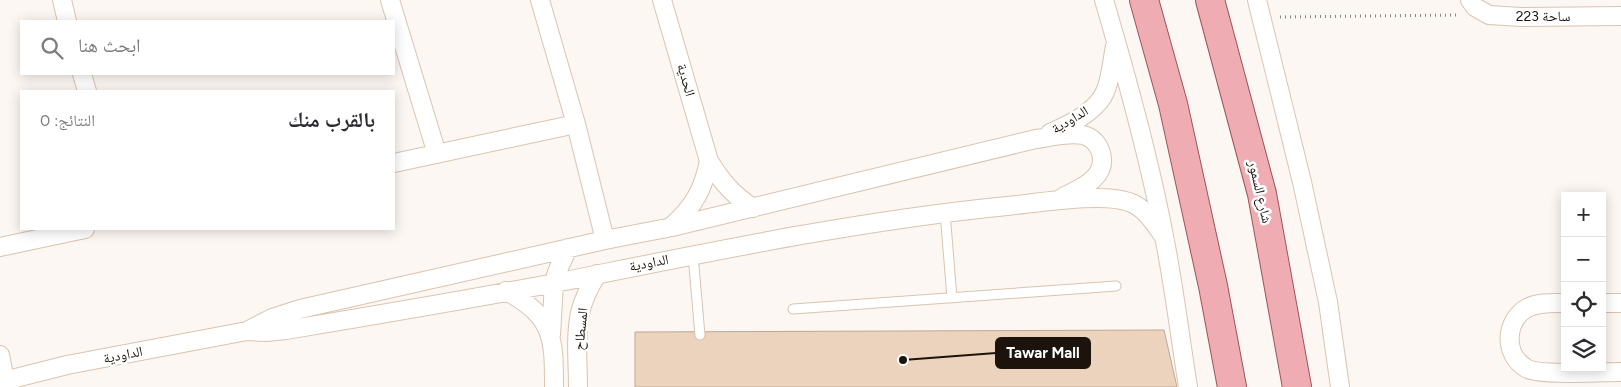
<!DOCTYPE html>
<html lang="ar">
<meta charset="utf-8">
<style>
body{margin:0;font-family:Figtree,"Noto Naskh Arabic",sans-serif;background:#f7f7f7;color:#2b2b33;direction:rtl}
.controls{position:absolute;right:15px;bottom:15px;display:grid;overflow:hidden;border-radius:0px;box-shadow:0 2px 12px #0003}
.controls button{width:45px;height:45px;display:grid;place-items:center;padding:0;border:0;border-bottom:1px solid #e1e1e2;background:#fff;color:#2b2b33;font:25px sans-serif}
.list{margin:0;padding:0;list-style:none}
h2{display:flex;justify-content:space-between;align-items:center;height:65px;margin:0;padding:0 20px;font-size:21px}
h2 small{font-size:16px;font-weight:400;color:#7c7c81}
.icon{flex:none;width:28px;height:28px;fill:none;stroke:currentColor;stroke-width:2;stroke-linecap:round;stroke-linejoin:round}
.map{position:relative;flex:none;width:1621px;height:387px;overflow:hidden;direction:ltr}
.search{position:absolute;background:#fff;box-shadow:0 2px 12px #0003;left:20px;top:20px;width:375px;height:55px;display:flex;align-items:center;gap:12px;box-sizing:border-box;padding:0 18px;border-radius:0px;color:#7c7c81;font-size:19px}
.panel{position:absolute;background:#fff;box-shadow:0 2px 12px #0003;left:20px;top:90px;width:375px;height:140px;border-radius:0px;direction:rtl}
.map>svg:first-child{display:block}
.building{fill:#ecd3be;stroke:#bfa793}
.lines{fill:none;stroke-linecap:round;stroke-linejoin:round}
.service-casing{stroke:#dcc3ae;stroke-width:11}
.minor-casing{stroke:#dcc3ae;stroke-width:20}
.primary-casing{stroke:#9f5458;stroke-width:30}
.path{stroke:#8d8680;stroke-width:3;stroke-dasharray:1 4;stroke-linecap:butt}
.service{stroke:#fff;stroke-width:9}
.minor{stroke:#fff;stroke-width:18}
.primary{stroke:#efadb3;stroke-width:28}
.labels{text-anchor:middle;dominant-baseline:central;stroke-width:5;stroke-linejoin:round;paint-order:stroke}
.street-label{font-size:14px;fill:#1c140c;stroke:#fff}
.leader{fill:none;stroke:#1c140c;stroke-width:2}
.callout-dot{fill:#1c140c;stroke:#fff;stroke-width:2}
.callout{fill:#1c140c;stroke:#1c140c;stroke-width:2}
.callout-label{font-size:15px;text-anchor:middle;font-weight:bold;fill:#fff}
</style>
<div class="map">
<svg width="1621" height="387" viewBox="0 0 1621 387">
<rect width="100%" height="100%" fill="#fcf7f2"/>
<!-- building -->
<path class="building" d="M1164 330 1177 387H635V332Z"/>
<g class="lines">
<!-- service casing -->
<g class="service-casing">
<path id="service" d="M945 212 952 298
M693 255 700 335
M793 309 1116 286"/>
</g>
<!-- minor casing -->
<g class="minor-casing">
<path id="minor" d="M62 0 67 21
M390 0 437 154
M540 0 576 124 605 240
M662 0 709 161C721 181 733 195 753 208
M1104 0C1127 78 1149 157 1164 236 1174 286 1180 337 1188 387
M1257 0 1302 182 1328 302 1340 387
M1470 0 1475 7 1489 15 1521 17 1621 16
M82 74 87 91
M1050 133C1069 125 1097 111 1105 92 1111 78 1112 61 1115 46
M394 163 576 124
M672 226C694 206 703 190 709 161
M0 247 85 229
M506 291C554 317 554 338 554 387
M1565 303C1553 303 1538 302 1527 308 1505 321 1503 354 1526 368 1538 376 1603 372 1621 372
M1602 303H1621
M247 331 272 318 300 309 605 240 672 227 1036 139C1051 137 1068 132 1083 135 1091 137 1097 143 1100 150 1110 176 1082 188 1063 197
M551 335 554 283 557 272 568 248
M0 355 5 381
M0 382 67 365 247 331 266 332 286 330C376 315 465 300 555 283 705 253 855 221 1007 206 1038 203 1103 192 1129 202 1146 208 1154 223 1164 237
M578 387C578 363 575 337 580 313 583 299 590 286 597 274"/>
</g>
<!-- primary casing -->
<g class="primary-casing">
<path id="primary" d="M1144 0 1173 104 1213 286 1232 387
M1210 0 1262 194 1297 387"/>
</g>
<!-- path -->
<path class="path" d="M1280 17 1457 15"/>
<!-- service -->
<use href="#service" class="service"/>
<!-- minor -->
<use href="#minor" class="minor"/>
<!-- primary -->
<use href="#primary" class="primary"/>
</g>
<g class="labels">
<!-- street labels -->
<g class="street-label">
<text x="1543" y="16">ساحة 223</text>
<text transform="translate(686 80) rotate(74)">الحدية</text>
<text transform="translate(1070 120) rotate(-31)">الداودية</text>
<text transform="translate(1260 192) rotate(77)">شارع السمور</text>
<text transform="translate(649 263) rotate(-11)">الداودية</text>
<text transform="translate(581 329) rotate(-84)">المسطاح</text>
<text transform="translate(123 355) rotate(-11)">الداودية</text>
</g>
</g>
<!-- callouts -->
<path class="leader" d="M903 360L996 353"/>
<circle class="callout-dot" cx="903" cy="360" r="5"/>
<rect class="callout" x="996" y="338" width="94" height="30" rx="5"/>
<g class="callout-label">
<text x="1043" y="358">Tawar Mall</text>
</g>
</svg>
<div class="controls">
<button>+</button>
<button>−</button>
<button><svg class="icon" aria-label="locate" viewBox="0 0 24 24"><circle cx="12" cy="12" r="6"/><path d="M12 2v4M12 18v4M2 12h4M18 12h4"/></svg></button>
<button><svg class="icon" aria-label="layers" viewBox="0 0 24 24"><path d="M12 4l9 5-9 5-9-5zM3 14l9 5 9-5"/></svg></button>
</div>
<div class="search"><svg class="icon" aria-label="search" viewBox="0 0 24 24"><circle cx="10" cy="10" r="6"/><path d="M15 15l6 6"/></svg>ابحث هنا</div>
<section class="panel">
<h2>بالقرب منك<small>النتائج: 0</small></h2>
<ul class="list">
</ul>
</section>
</div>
